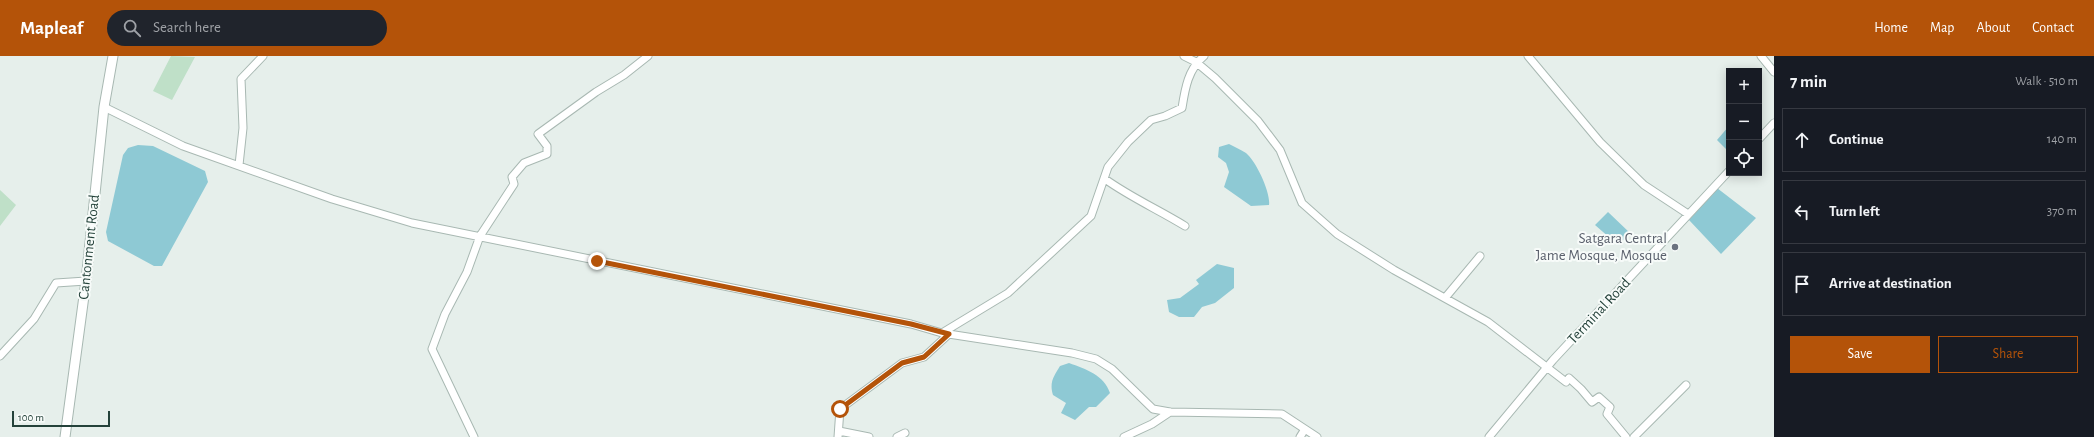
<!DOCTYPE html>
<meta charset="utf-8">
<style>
body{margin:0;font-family:"Alegreya Sans",sans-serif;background:#20242c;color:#f1f3f6}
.controls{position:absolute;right:12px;top:12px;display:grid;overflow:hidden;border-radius:0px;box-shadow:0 2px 10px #0003}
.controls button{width:36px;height:36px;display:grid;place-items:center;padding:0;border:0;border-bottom:1px solid #363941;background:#171b24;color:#f1f3f6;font:20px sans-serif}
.scale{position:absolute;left:12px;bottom:10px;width:98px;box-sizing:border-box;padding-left:4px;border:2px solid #24423a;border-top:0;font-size:11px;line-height:14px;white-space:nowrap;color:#24423a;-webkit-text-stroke:3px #f7fbf9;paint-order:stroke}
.stop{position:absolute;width:12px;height:12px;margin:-9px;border:3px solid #b45309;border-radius:50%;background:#fff}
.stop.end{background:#b45309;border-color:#fff;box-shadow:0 1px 4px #0008}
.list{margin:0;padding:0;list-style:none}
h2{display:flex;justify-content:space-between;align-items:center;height:52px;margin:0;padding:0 16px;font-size:17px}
h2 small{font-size:13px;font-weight:400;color:#9ea1a6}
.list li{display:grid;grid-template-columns:26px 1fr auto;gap:12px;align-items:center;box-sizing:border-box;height:64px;margin:0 8px 8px;padding:0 8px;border:1px solid #363941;border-radius:0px}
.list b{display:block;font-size:15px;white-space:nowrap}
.list em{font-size:13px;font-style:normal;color:#9ea1a6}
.actions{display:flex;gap:8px;padding:12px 16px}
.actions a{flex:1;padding:9px 0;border:1px solid #b45309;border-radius:0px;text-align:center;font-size:14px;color:#b45309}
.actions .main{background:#b45309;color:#fff}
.icon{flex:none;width:22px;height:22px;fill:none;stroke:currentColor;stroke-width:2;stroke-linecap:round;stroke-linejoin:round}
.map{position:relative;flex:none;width:1774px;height:381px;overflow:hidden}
header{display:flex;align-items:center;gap:24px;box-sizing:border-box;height:56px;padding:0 20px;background:#b45309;color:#fff}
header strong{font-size:19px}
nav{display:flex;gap:22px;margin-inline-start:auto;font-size:14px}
.search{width:280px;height:36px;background:#20242c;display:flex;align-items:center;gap:10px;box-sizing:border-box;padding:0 14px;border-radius:22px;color:#9ea1a6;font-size:15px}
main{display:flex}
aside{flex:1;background:#171b24}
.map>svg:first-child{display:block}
.green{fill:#bfe0c8}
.water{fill:#8ec9d4}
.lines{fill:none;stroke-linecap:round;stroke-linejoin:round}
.minor-casing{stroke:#a8b8b2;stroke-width:9}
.tertiary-casing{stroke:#a8b8b2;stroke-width:11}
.minor{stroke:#fff;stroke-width:7}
.tertiary{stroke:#fff;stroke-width:9}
.route{stroke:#b45309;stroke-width:5}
.worship-dot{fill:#6b7280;stroke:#f7fbf9;stroke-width:1.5}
.labels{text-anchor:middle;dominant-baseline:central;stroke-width:4;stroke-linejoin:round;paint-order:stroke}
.worship-label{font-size:15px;fill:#5b616d;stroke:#f7fbf9;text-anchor:end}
.street-label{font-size:15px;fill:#24423a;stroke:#f7fbf9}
</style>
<header>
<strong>Mapleaf</strong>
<div class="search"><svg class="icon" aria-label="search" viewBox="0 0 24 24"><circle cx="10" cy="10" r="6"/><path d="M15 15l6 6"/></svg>Search here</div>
<nav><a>Home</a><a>Map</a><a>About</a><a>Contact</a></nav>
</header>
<main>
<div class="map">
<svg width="1774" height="381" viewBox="0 0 1774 381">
<rect width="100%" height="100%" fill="#e6efeb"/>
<!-- green -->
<path class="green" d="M171 0 195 1 172 44 153 35Z
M0 134 16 149 0 170Z"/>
<!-- water -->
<path class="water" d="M1729 70V96L1717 84Z
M1229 88C1235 91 1241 94 1246 97 1256 105 1271 137 1269 149L1251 150 1224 131 1229 116 1226 107 1218 101 1219 91Z
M138 89 153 90 205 115 208 126 162 210H154L108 185 106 176 123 99 128 92Z
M1717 132 1756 162 1721 198 1689 164Z
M1608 156 1630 177 1618 189 1595 169Z
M1217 208 1234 212V232L1215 247 1202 251 1194 261H1179L1169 256 1167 244 1180 242 1199 228 1196 224Z
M1069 307C1086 313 1104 319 1110 337L1096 351H1089L1075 364 1061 357 1066 347 1053 339C1049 326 1054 320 1060 310Z"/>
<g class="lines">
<!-- minor casing -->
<g class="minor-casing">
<path id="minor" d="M1184 0 1196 6 1215 22 1258 65 1280 94 1302 147 1337 178 1394 214 1488 266 1566 326 1569 322 1581 333 1592 346 1599 341 1610 351 1607 358 1626 381
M1528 0 1600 86 1644 129 1688 158
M1761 0 1774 16
M104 51 183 90 332 143 412 167 911 268 942 277 1072 297 1096 303 1112 313 1153 353 1170 356 1282 358 1317 381
M1759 83 1774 67
M239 109 243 72 241 23 263 0
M1105 123C1130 141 1159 154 1185 170
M1445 242 1480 200
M942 277 1008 237 1091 160 1108 111 1128 86 1151 64 1165 60 1182 52C1185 33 1188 13 1204 0
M0 300 34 263 56 227 86 225
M839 375 869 381
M474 381 432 293 445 258 467 216 480 180 514 128 512 121 524 107 547 98V90L538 78 596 36 624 19 648 0
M838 381 840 353 902 307 924 301 949 278
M897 381 905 377
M1124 381 1152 368 1170 356
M1300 381 1305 373
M1489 381 1553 304 1729 115
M1634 381 1686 329"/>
</g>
<!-- tertiary casing -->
<g class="tertiary-casing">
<path id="tertiary" d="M65 381 86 225 104 51 113 0"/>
</g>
<!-- minor -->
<use href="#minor" class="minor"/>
<!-- tertiary -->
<use href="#tertiary" class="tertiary"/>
</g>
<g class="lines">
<!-- route -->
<path class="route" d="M597 205 911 268 949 278 924 301 902 307 840 353"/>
</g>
<!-- markers -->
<circle class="worship-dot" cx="1675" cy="191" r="4"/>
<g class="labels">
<!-- worship labels -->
<g class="worship-label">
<text x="1667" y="182">Satgara Central<tspan x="1667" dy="17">Jame Mosque, Mosque</tspan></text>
</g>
<!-- street labels -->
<g class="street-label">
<text transform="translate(89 191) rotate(-84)">Cantonment Road</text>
<text transform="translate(1599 255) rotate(-47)">Terminal Road</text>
</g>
</g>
</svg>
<div class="controls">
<button>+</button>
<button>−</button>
<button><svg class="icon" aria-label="locate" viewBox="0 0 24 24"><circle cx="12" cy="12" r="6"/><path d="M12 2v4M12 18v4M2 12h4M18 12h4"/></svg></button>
</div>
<div class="scale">100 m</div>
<div class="stop" style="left:840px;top:353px"></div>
<div class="stop end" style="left:597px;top:205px"></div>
</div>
<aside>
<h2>7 min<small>Walk · 510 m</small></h2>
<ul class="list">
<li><svg class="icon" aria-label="ahead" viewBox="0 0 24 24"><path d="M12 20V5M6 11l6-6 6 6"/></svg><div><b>Continue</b></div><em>140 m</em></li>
<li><svg class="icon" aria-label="left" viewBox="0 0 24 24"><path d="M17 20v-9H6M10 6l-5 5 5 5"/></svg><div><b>Turn left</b></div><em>370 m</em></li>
<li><svg class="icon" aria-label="arrive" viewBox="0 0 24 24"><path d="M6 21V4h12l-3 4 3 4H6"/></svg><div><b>Arrive at destination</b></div></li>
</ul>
<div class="actions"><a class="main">Save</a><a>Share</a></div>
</aside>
</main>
